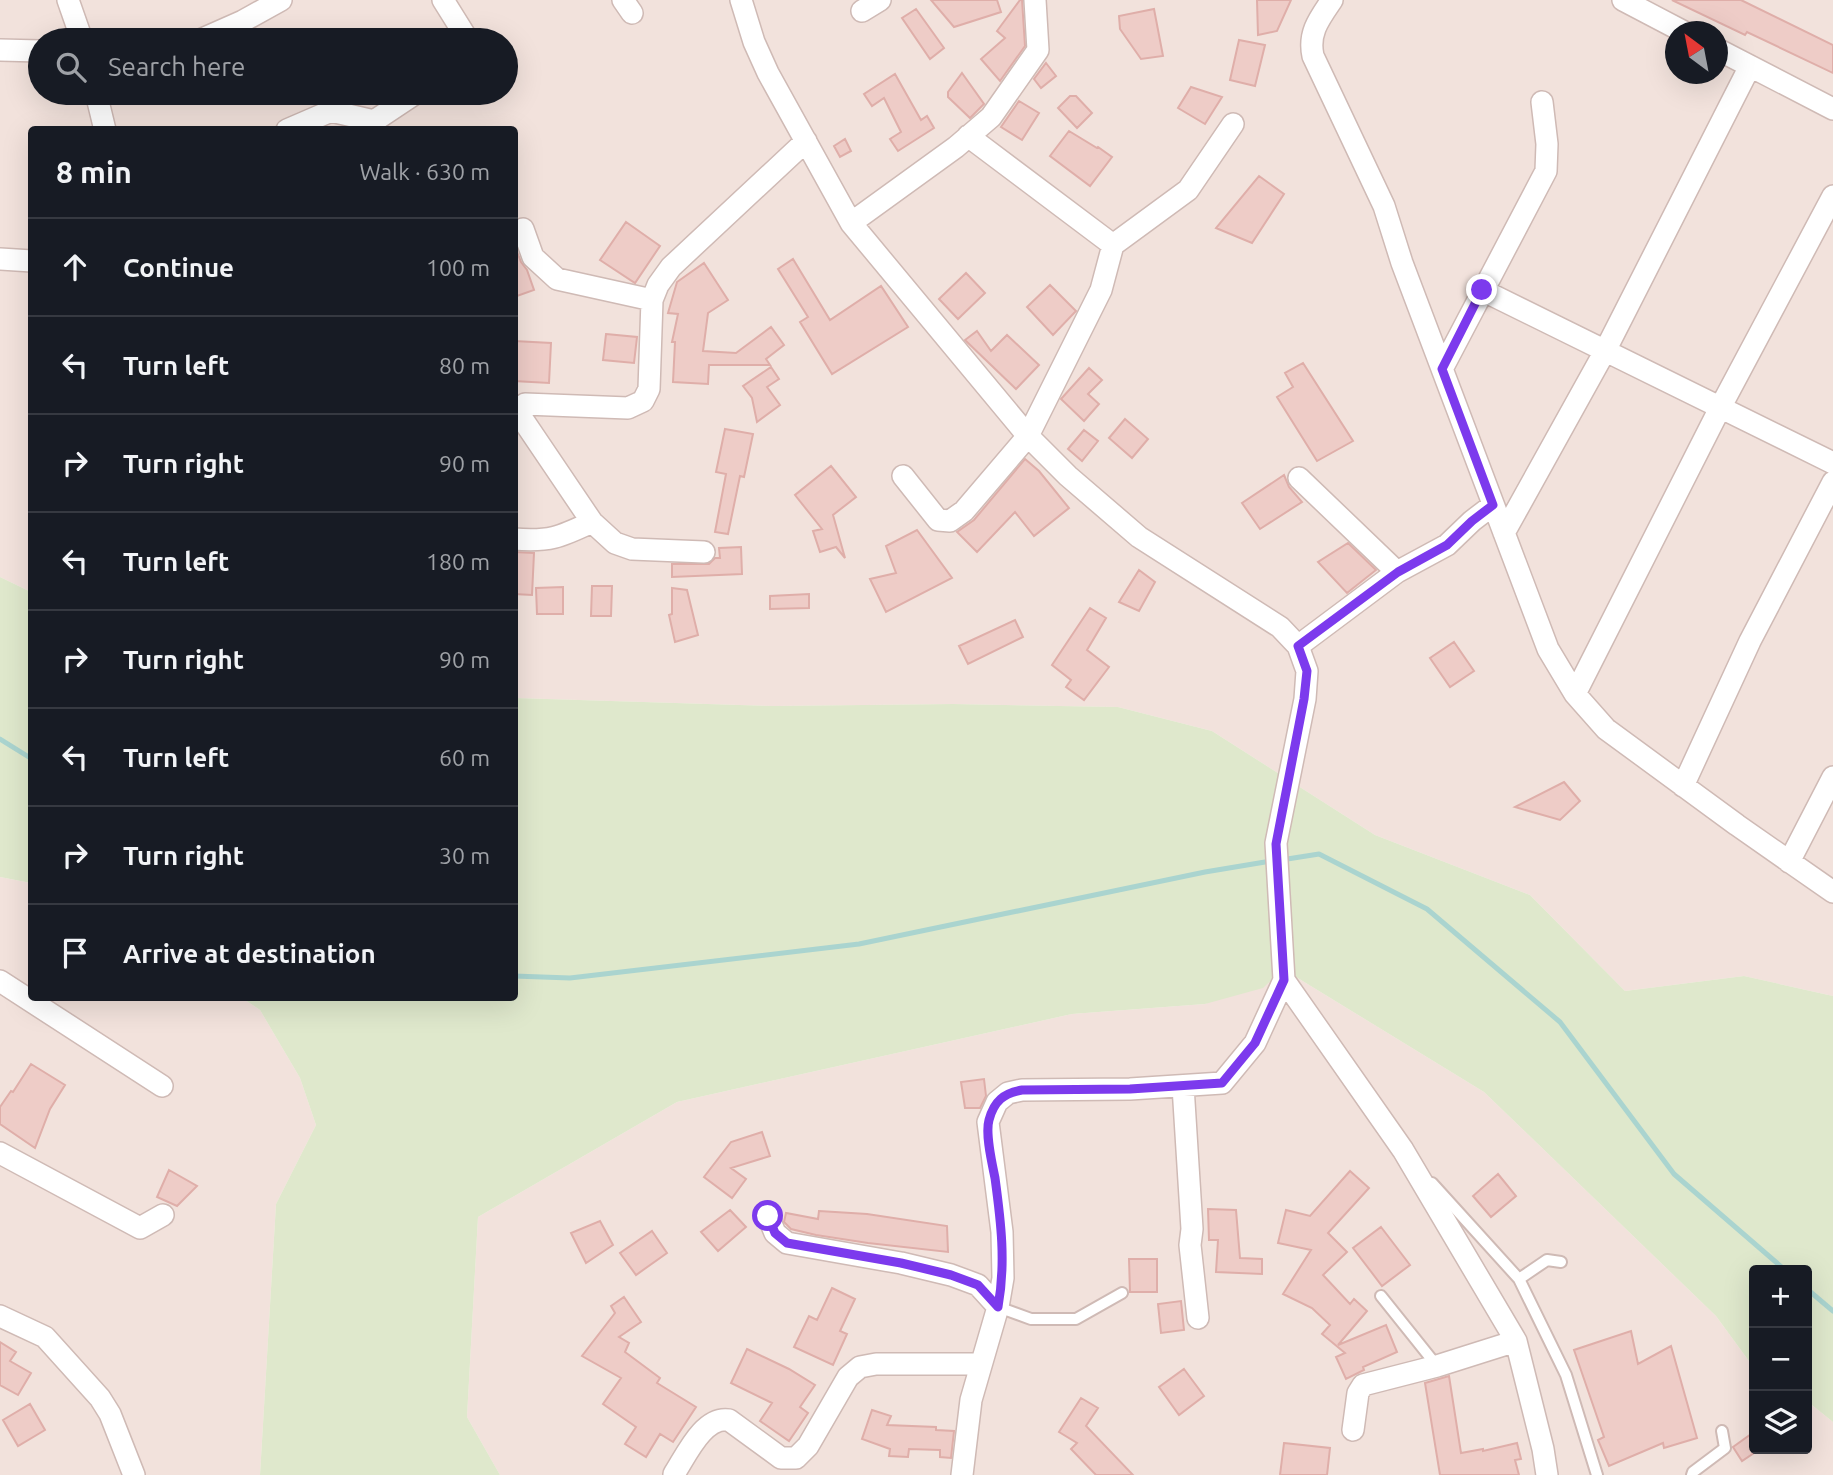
<!DOCTYPE html>
<meta charset="utf-8">
<style>
body{margin:0;font-family:Ubuntu,sans-serif;background:#242831;color:#f1f3f6}
.controls{position:absolute;right:21px;bottom:21px;display:grid;overflow:hidden;border-radius:7px;box-shadow:0 7px 28px #0002}
.controls button{width:63px;height:63px;display:grid;place-items:center;padding:0;border:0;border-bottom:2px solid #363941;background:#171b24;color:#f1f3f6;font:35px sans-serif}
.compass{position:absolute;left:1665px;top:21px;width:63px;height:63px;border-radius:50%;background:#171b24;box-shadow:0 7px 28px #0002;rotate:328deg}
.stop{position:absolute;width:21px;height:21px;margin:-16px;border:5px solid #7c3aed;border-radius:50%;background:#fff}
.stop.end{background:#7c3aed;border-color:#fff;box-shadow:0 2px 7px #0008}
.list{margin:0;padding:0;list-style:none}
h2{display:flex;justify-content:space-between;align-items:center;height:91px;margin:0;padding:0 28px;font-size:30px}
h2 small{font-size:23px;font-weight:400;color:#9ea1a6}
.list li{display:grid;grid-template-columns:46px 1fr auto;gap:21px;align-items:center;box-sizing:border-box;height:98px;padding:0 28px;border-top:2px solid #363941}
.list b{display:block;font-size:26px;white-space:nowrap}
.list em{font-size:23px;font-style:normal;color:#9ea1a6}
.icon{flex:none;width:38px;height:38px;fill:none;stroke:currentColor;stroke-width:2;stroke-linecap:round;stroke-linejoin:round}
.map{position:relative;flex:none;width:1833px;height:1475px;overflow:hidden}
.search{position:absolute;background:#171b24;box-shadow:0 7px 28px #0002;left:28px;top:28px;width:490px;height:77px;display:flex;align-items:center;gap:18px;box-sizing:border-box;padding:0 24px;border-radius:38px;color:#9ea1a6;font-size:26px}
.panel{position:absolute;background:#171b24;box-shadow:0 7px 28px #0002;left:28px;top:126px;width:490px;height:875px;border-radius:7px}
.map>svg:first-child{display:block}
.residential{fill:#f2e2dc;fill-rule:evenodd}
.green{fill:#dfe8cc}
.lines{fill:none;stroke-linecap:round;stroke-linejoin:round}
.stream{stroke:#aad4cf;stroke-width:5}
.building{fill:#eeccc7;stroke:#dfaea9;stroke-width:2}
.service-casing{stroke:#cfbab5;stroke-width:14}
.minor-casing{stroke:#cfbab5;stroke-width:24}
.service{stroke:#fff;stroke-width:10}
.minor{stroke:#fff;stroke-width:21}
.route{stroke:#7c3aed;stroke-width:9}
</style>
<div class="map">
<svg width="1833" height="1475" viewBox="0 0 1833 1475">
<rect width="100%" height="100%" fill="#fbf1ed"/>
<!-- residential -->
<path class="residential" d="M0 0H1833V996L1744 976 1625 991 1530 895 1375 835 1212 731 1118 707 953 704 774 706 515 698 514 130H32L31 592 0 577ZM1675 32H1717V74H1675ZM40 40H506V93H40Z
M0 877 31 883 32 998H242L260 1010 300 1078 316 1125 276 1204 260 1475H0Z
M1283 969 1484 1092 1716 1316 1754 1368V1449H1807V1401L1833 1422V1475H500L467 1417 478 1217 677 1102 1072 1014 1205 1004Z"/>
<!-- green -->
<path class="green" d="M0 577 31 592V883L0 877Z
M515 698 774 706 953 704 1118 707 1212 731 1375 835 1530 895 1625 991 1744 976 1833 996V1422L1807 1401V1270H1754V1368L1716 1316 1484 1092 1283 969 1263 988 1205 1004 1072 1014 677 1102 478 1217 467 1417 500 1475H260L276 1204 316 1125 300 1078 260 1010 242 998H514Z"/>
<g class="lines">
<!-- stream -->
<path class="stream" d="M0 739 32 759
M1281 860 1319 854 1427 909 1560 1022 1674 1174 1785 1270
M514 976 570 978 859 944 1205 872 1271 861
M1807 1289 1833 1311"/>
</g>
<!-- building -->
<path class="building" d="M931 0H997L1001 12 954 27Z
M1020 0H1022L1025 46 1000 81 981 59 1005 38 997 31Z
M1257 0H1291L1277 31 1258 35Z
M1672 0H1741L1833 45V73L1747 32 1745 35Z
M916 9 944 48 930 59 902 18Z
M1154 9 1163 56 1141 59 1120 29 1119 16Z
M1239 40 1265 45 1255 86 1230 80Z
M1046 63 1056 76 1041 88 1034 79Z
M962 73 984 104 970 118 948 97V92Z
M895 74 921 120 927 116 934 128 898 151 890 139 901 132 884 98 872 106 864 94Z
M1191 87 1222 97 1205 124 1178 108Z
M1070 96H1076L1092 113 1077 128 1058 108Z
M1019 101 1039 113 1022 140 1001 127Z
M1069 131 1097 148 1098 147 1112 157 1090 186 1050 156Z
M845 139 851 151 840 157 834 146Z
M1259 176 1284 194 1252 243 1216 228Z
M626 222 660 246 635 283 600 260Z
M514 244 521 262 527 270 534 290 514 297Z
M793 259 830 320 881 286 908 327 832 374 800 322 808 317 778 269Z
M704 263 728 300 708 313 703 351 736 353 771 327 784 345 766 359 770 365H709L708 384 673 382 675 342H672L678 314 668 313 677 282Z
M966 273 985 293 958 319 939 299Z
M1050 285 1076 311 1053 335 1027 307Z
M977 331 991 351 1007 335 1039 365 1016 389 965 340Z
M606 334 637 337 634 363 603 360Z
M514 341 551 343 549 383 514 381Z
M1303 363 1353 441 1317 461 1277 397 1293 387 1285 373Z
M771 367 779 379 767 387 780 405 757 422 752 398 743 386Z
M1089 368 1102 380 1088 394 1099 404 1084 421 1061 399Z
M1125 419 1148 439 1132 458 1109 438Z
M725 429 753 434 744 477 740 476 728 534 715 532 726 474 716 472Z
M1084 430 1098 441 1082 461 1068 449Z
M1025 459 1039 471 1069 508 1034 536 1015 512 977 552 957 532 974 520Z
M831 466 856 497 833 515 845 558 836 547 820 552 813 531 822 529 795 495Z
M1284 475 1289 487 1302 502 1260 529 1242 503Z
M917 530 952 578 886 612 870 579 896 573 886 546Z
M1348 543 1376 570 1347 593 1318 562Z
M741 547 742 574 672 577V564H709L715 558H720L719 548Z
M514 552 534 553 532 595 514 594Z
M1139 570 1155 582 1139 611 1119 602Z
M592 586H612L611 616H591Z
M563 587V614H537L536 588Z
M672 588 687 590 698 635 675 642 669 615 672 614Z
M809 594V608L770 609V596Z
M1090 608 1106 618 1087 650 1109 667 1084 700 1066 687 1071 680 1052 665Z
M1015 620 1023 637 968 664 959 646Z
M1454 642 1474 671 1450 687 1430 658Z
M1564 782 1580 801 1560 820 1515 807Z
M31 1064 65 1085 50 1109 35 1148 0 1124V1107L11 1091 13 1092Z
M984 1079 986 1096 980 1108H965L961 1082Z
M762 1132 770 1156 731 1168 746 1179 732 1198 704 1177 731 1142Z
M169 1170 197 1186 177 1206 157 1197Z
M1350 1171 1369 1188 1328 1233 1347 1252 1323 1275 1350 1304 1354 1299 1367 1311 1338 1345 1386 1325 1397 1352 1363 1367 1364 1370 1346 1379 1336 1357 1345 1353 1322 1334 1330 1325 1312 1308 1283 1294 1311 1250 1278 1243 1286 1210 1310 1216Z
M1498 1174 1516 1196 1491 1217 1473 1196Z
M1208 1209 1236 1210 1240 1258 1262 1259V1274L1216 1272 1218 1240H1209Z
M730 1210 746 1227 718 1251 701 1232Z
M819 1211 867 1214 947 1226 948 1252 868 1243 816 1235 791 1229 784 1222 786 1213 818 1219Z
M600 1221 613 1245 586 1263 571 1233Z
M1381 1227 1410 1265 1382 1286 1353 1248Z
M652 1231 667 1253 636 1275 620 1253Z
M1129 1259H1157V1292H1130Z
M832 1288 855 1299 840 1331 847 1334 833 1365 794 1347 809 1316 817 1320Z
M624 1297 641 1322 619 1337 629 1343 625 1352 660 1378 657 1383 696 1407 673 1442 660 1434 646 1457 625 1444 636 1427 603 1404 621 1378 582 1356 615 1313 611 1306Z
M1181 1301 1184 1330 1161 1333 1158 1304Z
M1631 1331 1638 1364 1671 1346 1697 1438 1664 1448 1663 1443 1609 1466 1598 1440 1604 1437 1574 1350Z
M0 1342 16 1352 10 1361 31 1373 18 1395 0 1385Z
M747 1349 789 1369 815 1385 800 1407 808 1413 789 1441 760 1421 772 1403 731 1383Z
M1184 1369 1204 1396 1179 1415 1159 1387Z
M1449 1376 1461 1453 1483 1449V1451L1517 1443 1521 1459 1515 1460 1519 1475H1440L1425 1383Z
M1081 1398 1098 1408 1086 1426 1133 1475H1096L1071 1449 1077 1443 1059 1432Z
M30 1404 45 1430 18 1446 3 1420Z
M872 1410 891 1416 887 1425 936 1427V1430L954 1431 951 1458 940 1457V1450L909 1449 908 1457 889 1456 890 1449 862 1439Z
M1754 1432V1453L1742 1461 1733 1447Z
M1284 1443 1330 1448 1327 1475H1280Z"/>
<g class="lines">
<!-- service casing -->
<g class="service-casing">
<path id="service" d="M1432 1183 1519 1279 1566 1375 1597 1475
M1519 1279 1547 1260 1561 1262
M1381 1296 1437 1366
M998 1307 1031 1319H1076L1122 1293
M1692 1475 1693 1472 1725 1448 1722 1431"/>
</g>
<!-- minor casing -->
<g class="minor-casing">
<path id="minor" d="M68 0 82 40
M443 0 468 40
M623 0 632 13
M741 0 754 42 768 73 851 223 1028 436 1068 476 1139 537 1280 627 1298 646 1307 671 1305 699 1276 843 1284 980 1403 1150 1516 1341 1543 1449 1547 1475
M1332 0C1319 19 1308 33 1313 56L1384 206 1402 263 1548 649 1575 694 1606 729 1737 825 1833 892
M1623 0 1684 32
M862 11 880 0
M200 40 243 21 281 0
M1717 49 1833 109
M0 50 40 51
M96 93 105 130
M287 130 331 111 374 121 416 93
M968 136 1113 245
M851 223 956 147 991 117 1038 50 1035 0
M523 229 533 257 557 279 652 300
M0 259 32 261
M1482 290 1833 463
M1442 369 1546 171 1547 144 1542 102
M903 476 938 520 950 521 964 511 1028 436 1101 290 1113 245 1188 190 1233 124
M1299 478 1397 572
M1504 533 1605 351 1750 66
M514 539C550 542 560 537 592 522
M704 552 632 549 615 543 592 522 521 417 520 409 525 404 628 408 643 401 649 389 652 300 658 285 671 267 806 141
M1298 646 1397 572 1447 545 1472 521 1493 505
M1575 694 1720 408 1833 196
M1683 786 1750 641 1833 482
M1789 862 1833 777
M0 981 162 1086
M1183 1086 1192 1229 1190 1245 1198 1318
M0 1153 140 1228 163 1215
M768 1216 775 1233 787 1243 901 1263 951 1275 978 1285 998 1307
M0 1316 45 1337 100 1398 110 1414 134 1475
M1353 1430 1358 1393 1363 1385 1437 1366 1516 1341
M674 1474C686 1456 703 1416 729 1420L781 1458H796L808 1446 848 1377 860 1367 876 1364H980
M962 1475 971 1400 998 1307 1003 1278 1002 1232 988 1122 997 1102 1008 1093 1022 1090 1130 1089 1222 1083 1255 1043 1284 980"/>
</g>
<!-- service -->
<use href="#service" class="service"/>
<!-- minor -->
<use href="#minor" class="minor"/>
</g>
<g class="lines">
<!-- route -->
<path class="route" d="M768 1216 775 1233 787 1243 901 1263 951 1275 978 1285 998 1307C1006 1263 1001 1222 995 1178 992 1163 985 1134 989 1120 994 1101 1004 1093 1022 1090L1130 1089 1222 1083 1255 1043 1284 980 1276 844 1304 699 1307 671 1298 646 1398 572 1447 545 1472 521 1493 505 1442 369 1482 290"/>
</g>
</svg>
<div class="controls">
<button>+</button>
<button>−</button>
<button><svg class="icon" aria-label="layers" viewBox="0 0 24 24"><path d="M12 4l9 5-9 5-9-5zM3 14l9 5 9-5"/></svg></button>
</div>
<svg class="compass" viewBox="-18 -18 36 36"><path d="M0-13l5 13h-10z" fill="#e53935"/><path d="M0 13l5-13h-10z" fill="#9ea1a6"/></svg>
<div class="stop" style="left:768px;top:1216px"></div>
<div class="stop end" style="left:1482px;top:290px"></div>
<div class="search"><svg class="icon" aria-label="search" viewBox="0 0 24 24"><circle cx="10" cy="10" r="6"/><path d="M15 15l6 6"/></svg>Search here</div>
<section class="panel">
<h2>8 min<small>Walk · 630 m</small></h2>
<ul class="list">
<li><svg class="icon" aria-label="ahead" viewBox="0 0 24 24"><path d="M12 20V5M6 11l6-6 6 6"/></svg><div><b>Continue</b></div><em>100 m</em></li>
<li><svg class="icon" aria-label="left" viewBox="0 0 24 24"><path d="M17 20v-9H6M10 6l-5 5 5 5"/></svg><div><b>Turn left</b></div><em>80 m</em></li>
<li><svg class="icon" aria-label="right" viewBox="0 0 24 24"><path d="M7 20v-9h11M14 6l5 5-5 5"/></svg><div><b>Turn right</b></div><em>90 m</em></li>
<li><svg class="icon" aria-label="left" viewBox="0 0 24 24"><path d="M17 20v-9H6M10 6l-5 5 5 5"/></svg><div><b>Turn left</b></div><em>180 m</em></li>
<li><svg class="icon" aria-label="right" viewBox="0 0 24 24"><path d="M7 20v-9h11M14 6l5 5-5 5"/></svg><div><b>Turn right</b></div><em>90 m</em></li>
<li><svg class="icon" aria-label="left" viewBox="0 0 24 24"><path d="M17 20v-9H6M10 6l-5 5 5 5"/></svg><div><b>Turn left</b></div><em>60 m</em></li>
<li><svg class="icon" aria-label="right" viewBox="0 0 24 24"><path d="M7 20v-9h11M14 6l5 5-5 5"/></svg><div><b>Turn right</b></div><em>30 m</em></li>
<li><svg class="icon" aria-label="arrive" viewBox="0 0 24 24"><path d="M6 21V4h12l-3 4 3 4H6"/></svg><div><b>Arrive at destination</b></div></li>
</ul>
</section>
</div>
